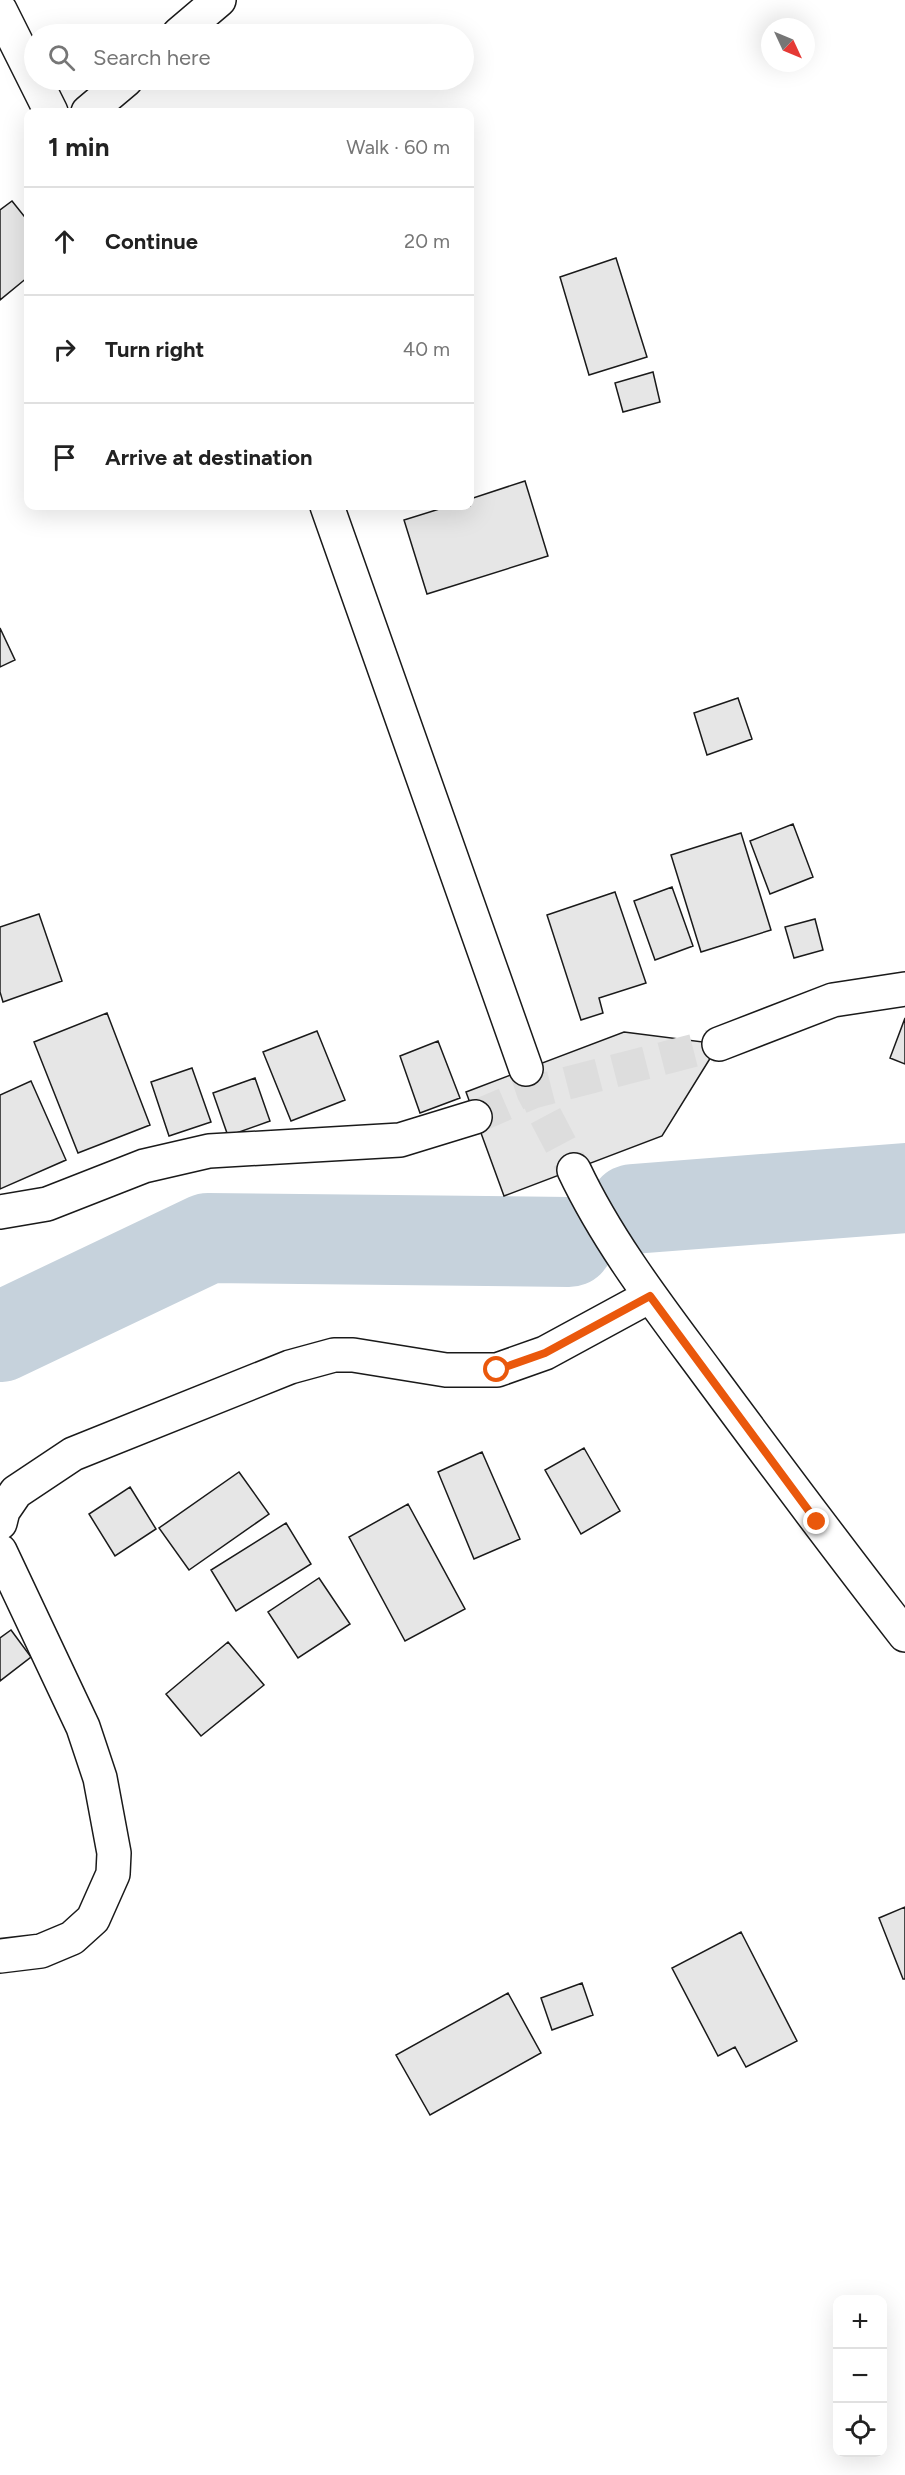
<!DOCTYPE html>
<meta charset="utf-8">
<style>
body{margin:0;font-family:Figtree,sans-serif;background:#f2f2f2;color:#222}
.controls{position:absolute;right:18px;bottom:18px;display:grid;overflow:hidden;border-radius:12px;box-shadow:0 6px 24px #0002}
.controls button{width:54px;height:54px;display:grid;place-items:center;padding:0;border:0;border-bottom:2px solid #e0e0e0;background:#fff;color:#222;font:30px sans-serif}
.compass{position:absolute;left:761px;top:18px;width:54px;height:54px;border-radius:50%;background:#fff;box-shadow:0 6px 24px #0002;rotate:134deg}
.stop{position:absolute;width:18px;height:18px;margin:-14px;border:4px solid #ea580c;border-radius:50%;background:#fff}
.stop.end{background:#ea580c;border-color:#fff;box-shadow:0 2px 6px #0008}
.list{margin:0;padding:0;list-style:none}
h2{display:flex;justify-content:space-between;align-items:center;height:78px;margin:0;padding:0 24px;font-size:26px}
h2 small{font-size:20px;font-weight:400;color:#767676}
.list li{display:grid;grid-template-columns:39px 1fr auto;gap:18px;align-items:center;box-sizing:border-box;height:108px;padding:0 24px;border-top:2px solid #e0e0e0}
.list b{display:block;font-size:22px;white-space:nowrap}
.list em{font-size:20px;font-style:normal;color:#767676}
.icon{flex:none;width:33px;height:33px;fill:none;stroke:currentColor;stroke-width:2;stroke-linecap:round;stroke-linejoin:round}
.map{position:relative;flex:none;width:905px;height:2475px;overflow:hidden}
.search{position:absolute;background:#fff;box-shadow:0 6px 24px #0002;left:24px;top:24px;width:450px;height:66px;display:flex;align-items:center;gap:15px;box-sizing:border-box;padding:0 21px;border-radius:33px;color:#767676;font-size:22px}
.panel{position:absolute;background:#fff;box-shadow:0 6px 24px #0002;left:24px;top:108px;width:450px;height:402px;border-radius:12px}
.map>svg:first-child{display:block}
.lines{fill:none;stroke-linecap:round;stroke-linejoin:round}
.river{stroke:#c6d2dc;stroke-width:90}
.building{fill:#e6e6e6;stroke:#1a1a1a;stroke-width:1.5}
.minor-tunnel{stroke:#ddd;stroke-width:33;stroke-dasharray:33 16;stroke-linecap:butt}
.minor-casing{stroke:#1a1a1a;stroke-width:36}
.minor{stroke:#fff;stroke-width:33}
.route{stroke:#ea580c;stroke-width:8}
</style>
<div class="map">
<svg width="905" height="2475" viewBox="0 0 905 2475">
<rect width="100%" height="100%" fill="#fff"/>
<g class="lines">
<!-- river -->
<path class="river" d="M633 1209 905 1188
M0 1337 208 1238 569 1242"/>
</g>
<!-- building -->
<path class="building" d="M12 201 28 221V277L0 300V210Z
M616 258 647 357 589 375 560 277Z
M653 372 660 402 623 412 615 383Z
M525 481 548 556 427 594 404 520 449 506H470V499Z
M0 628 15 660 0 667Z
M738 698 752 739 707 755 694 713Z
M793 824 813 877 770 894 750 841Z
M741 833 771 930 701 952 671 855Z
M672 887 693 946 655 960 634 901Z
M615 892 646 983 599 998 603 1013 581 1020 547 915Z
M39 914 62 981 3 1002 0 992V927Z
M815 919 823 950 794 958 785 927Z
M107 1013 150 1125 78 1153 34 1042Z
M905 1018V1064L890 1058Z
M317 1031 345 1100 291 1121 263 1052Z
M624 1032 719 1044 662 1136 504 1196 466 1092Z
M438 1041 460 1098 420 1113 400 1056Z
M192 1068 211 1122 169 1136 151 1082Z
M255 1078 270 1121 228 1136 213 1093Z
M31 1081 66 1160 0 1189V1095Z
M584 1448 620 1511 581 1534 545 1470Z
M482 1452 520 1539 474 1559 438 1472Z
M239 1472 269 1514 189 1570 159 1528Z
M130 1487 156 1529 115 1556 89 1514Z
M408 1504 465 1609 405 1641 349 1537Z
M286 1523 311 1564 236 1611 211 1570Z
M319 1578 350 1624 298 1658 268 1612Z
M11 1630 31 1657 0 1681V1638Z
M228 1642 264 1685 201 1736 166 1694Z
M905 1907V1979H903L879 1918Z
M741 1932 797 2041 746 2067 735 2047 718 2056 672 1968Z
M582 1983 593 2015 552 2030 541 1998Z
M508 1993 541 2053 430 2115 396 2055Z"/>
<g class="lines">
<!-- minor-tunnel -->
<path class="minor-tunnel" d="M526 1071 533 1092 574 1170
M475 1117 533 1092 719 1044"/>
<!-- minor casing -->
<g class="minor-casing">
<path id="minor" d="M0 10 51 112
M179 34 219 0
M88 112 126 80
M327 506 526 1069
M719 1044 833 1000 905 989
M574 1170C609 1244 660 1309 708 1374 773 1462 838 1549 905 1635
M0 1212 47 1204 144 1166 209 1151 400 1140 475 1117
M0 1523 3 1511 16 1492 73 1454 290 1367 334 1355H353L446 1370H497L545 1353 650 1296
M0 1551 83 1727 100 1778 114 1853 113 1874 93 1919 72 1938 41 1951 0 1956"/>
</g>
<!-- minor -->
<use href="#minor" class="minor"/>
</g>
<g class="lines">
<!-- route -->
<path class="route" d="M497 1370 545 1353 650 1296 817 1522"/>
</g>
</svg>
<div class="controls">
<button>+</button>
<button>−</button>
<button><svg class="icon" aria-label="locate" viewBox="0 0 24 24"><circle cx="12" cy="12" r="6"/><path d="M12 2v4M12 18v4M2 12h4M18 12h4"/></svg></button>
</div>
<svg class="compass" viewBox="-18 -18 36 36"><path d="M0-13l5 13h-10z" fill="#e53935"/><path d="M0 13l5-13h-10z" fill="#767676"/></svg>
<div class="stop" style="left:497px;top:1370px"></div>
<div class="stop end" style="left:817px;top:1522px"></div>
<div class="search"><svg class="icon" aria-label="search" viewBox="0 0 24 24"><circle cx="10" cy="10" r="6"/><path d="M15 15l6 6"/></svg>Search here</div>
<section class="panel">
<h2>1 min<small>Walk · 60 m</small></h2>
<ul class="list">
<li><svg class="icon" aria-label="ahead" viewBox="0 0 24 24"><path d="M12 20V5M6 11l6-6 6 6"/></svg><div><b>Continue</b></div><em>20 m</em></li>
<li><svg class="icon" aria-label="right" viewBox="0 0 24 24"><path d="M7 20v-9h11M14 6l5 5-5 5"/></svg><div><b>Turn right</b></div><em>40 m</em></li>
<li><svg class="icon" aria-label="arrive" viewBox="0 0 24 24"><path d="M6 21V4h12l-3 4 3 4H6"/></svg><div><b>Arrive at destination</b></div></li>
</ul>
</section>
</div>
